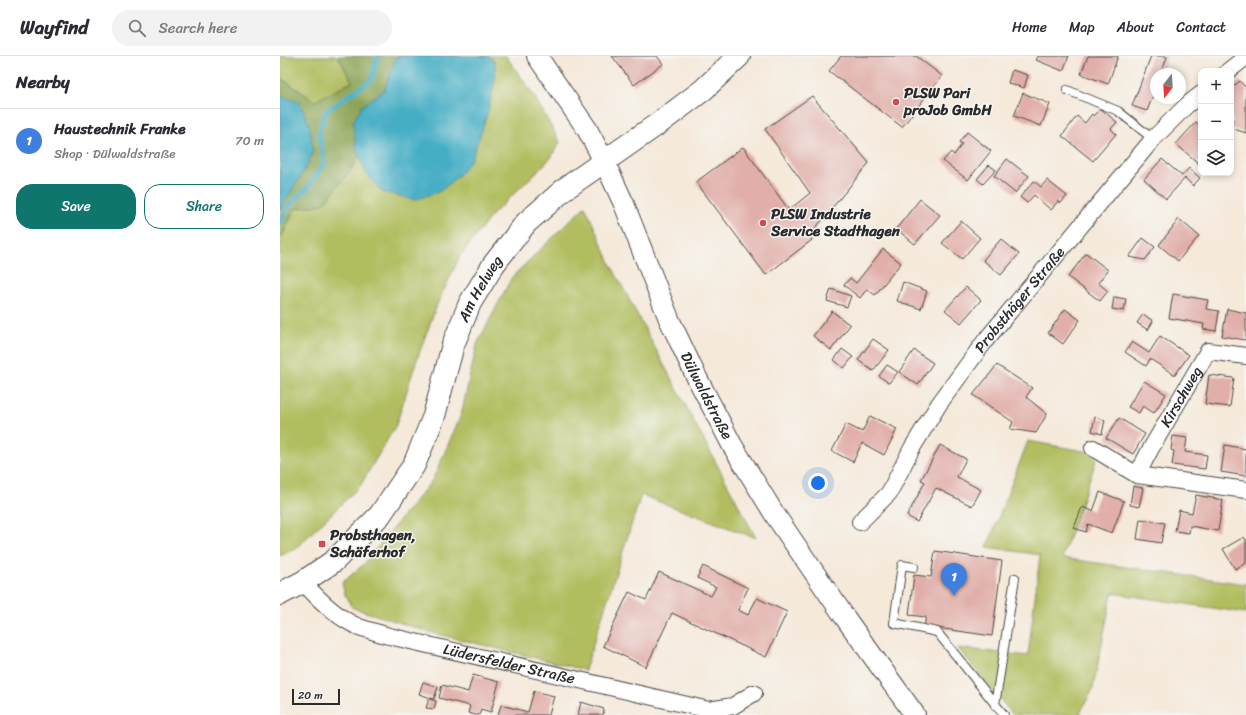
<!DOCTYPE html>
<meta charset="utf-8">
<style>
body{margin:0;font-family:Sriracha,sans-serif;background:#f2f2f3;color:#2b2b33}
.controls{position:absolute;right:12px;top:12px;display:grid;overflow:hidden;border-radius:8px;box-shadow:0 2px 6px #0003}
.controls button{width:36px;height:36px;display:grid;place-items:center;padding:0;border:0;border-bottom:1px solid #e1e1e2;background:#fff;color:#2b2b33;font:20px sans-serif}
.compass{position:absolute;left:870px;top:12px;width:36px;height:36px;border-radius:50%;background:#fff;box-shadow:0 2px 6px #0003;rotate:197deg}
.scale{position:absolute;left:12px;bottom:10px;width:48px;box-sizing:border-box;padding-left:4px;border:2px solid #2b2b2b;border-top:0;font-size:11px;line-height:14px;white-space:nowrap;color:#2b2b2b;-webkit-text-stroke:3px #f6f6f2;paint-order:stroke}
.you{position:absolute;left:538px;top:427px;width:14px;height:14px;margin:-10px;border:3px solid #fff;border-radius:50%;background:#1a73e8;box-shadow:0 0 0 6px #1a73e833}
.badge{display:grid;place-items:center;width:26px;height:26px;border-radius:50%;background:#0f766e;color:#fff;font-size:13px;font-weight:700}
.pin{position:absolute;translate:-50% -33px;filter:drop-shadow(0 1px 2px #0008)}
.pin::after{content:'';position:absolute;top:21px;width:14px;height:12px;background:inherit;clip-path:polygon(0 0,100% 0,50% 100%)}
.list{margin:0;padding:0;list-style:none}
h2{display:flex;justify-content:space-between;align-items:center;height:52px;margin:0;padding:0 16px;font-size:17px}
h2 small{font-size:13px;font-weight:400;color:#7c7c81}
.list li{display:grid;grid-template-columns:26px 1fr auto;gap:12px;align-items:center;box-sizing:border-box;height:64px;padding:0 16px;border-top:1px solid #e1e1e2}
.list b{display:block;font-size:15px;white-space:nowrap}
.list p{margin:0;font-size:13px;white-space:nowrap;color:#7c7c81}
.list em{font-size:13px;font-style:normal;color:#7c7c81}
.actions{display:flex;gap:8px;padding:12px 16px}
.actions a{flex:1;padding:9px 0;border:1px solid #0f766e;border-radius:16px;text-align:center;font-size:14px;color:#0f766e}
.actions .main{background:#0f766e;color:#fff}
.icon{flex:none;width:22px;height:22px;fill:none;stroke:currentColor;stroke-width:2;stroke-linecap:round;stroke-linejoin:round}
.map{position:relative;flex:none;width:966px;height:659px;overflow:hidden}
header{display:flex;align-items:center;gap:24px;box-sizing:border-box;height:56px;padding:0 20px;background:#fff;border-bottom:1px solid #e1e1e2}
header strong{font-size:19px}
nav{display:flex;gap:22px;margin-inline-start:auto;font-size:14px}
.search{width:280px;height:36px;background:#f2f2f3;display:flex;align-items:center;gap:10px;box-sizing:border-box;padding:0 14px;border-radius:22px;color:#7c7c81;font-size:15px}
main{display:flex}
aside{flex:1;background:#fff}
.map>svg:first-child{display:block}
.green{fill:#b1bd5f;stroke:#6e7445}
.forest{fill:#8ca456;stroke:#5c6840}
.water{fill:#45adc4;stroke:#386c78}
.lines{fill:none;stroke-linecap:round;stroke-linejoin:round}
.stream{stroke:#45adc4;stroke-width:5}
.building{fill:#e1aea9}
.service-casing{stroke:#494845;stroke-width:10}
.minor-casing{stroke:#494845;stroke-width:18}
.tertiary-casing{stroke:#494845;stroke-width:22}
.secondary-casing{stroke:#494845;stroke-width:24}
.service{stroke:#fff;stroke-width:8}
.minor{stroke:#fff;stroke-width:16}
.tertiary{stroke:#fff;stroke-width:20}
.secondary{stroke:#fff;stroke-width:22}
.poi-dot{fill:#d1495b;stroke:#f6f6f2;stroke-width:1.5}
.labels{text-anchor:middle;dominant-baseline:central;stroke-width:3;stroke-linejoin:round;paint-order:stroke}
.poi-label{font-size:15px;font-weight:bold;fill:#2b2b2b;stroke:#f6f6f2;text-anchor:start}
.street-label{font-size:15px;fill:#2b2b2b;stroke:#f6f6f2}
</style>
<header>
<strong>Wayfind</strong>
<div class="search"><svg class="icon" aria-label="search" viewBox="0 0 24 24"><circle cx="10" cy="10" r="6"/><path d="M15 15l6 6"/></svg>Search here</div>
<nav><a>Home</a><a>Map</a><a>About</a><a>Contact</a></nav>
</header>
<main>
<aside>
<h2>Nearby<small></small></h2>
<ul class="list">
<li><span class="badge" style="background:#3f7fe0">1</span><div><b>Haustechnik Franke</b><p>Shop · Dülwaldstraße</p></div><em>70 m</em></li>
</ul>
<div class="actions"><a class="main">Save</a><a>Share</a></div>
</aside>
<div class="map">
<svg width="966" height="659" viewBox="0 0 966 659">
<rect width="100%" height="100%" fill="#f6f6f2"/>
<filter id="ink" filterUnits="userSpaceOnUse"><feTurbulence type="fractalNoise" baseFrequency=".025" numOctaves="2"/><feDisplacementMap in="SourceGraphic" scale="8" xChannelSelector="R" yChannelSelector="G"/><feConvolveMatrix kernelMatrix="1 2 1 2 8 2 1 2 1" color-interpolation-filters="sRGB"/></filter>
<filter id="wash" filterUnits="userSpaceOnUse"><feTurbulence type="fractalNoise" baseFrequency=".012" numOctaves="4" result="noise"/><feDisplacementMap in="SourceGraphic" scale="16" xChannelSelector="R" yChannelSelector="G"/><feGaussianBlur stdDeviation="0.9" result="paint"/><feColorMatrix in="noise" values="0 0 0 0 0 0 0 0 0 0 0 0 0 0 0 0 0 1.4 0 .05"/><feComposite in="paint" operator="in"/></filter>
<g filter="url(#wash)">
<rect width="100%" height="100%" fill="#f5e9da"/>
<!-- green -->
<path class="green" d="M0 0H58L72 26 35 45 2 23 0 24Z
M129 0H226L253 38 280 86 270 103 213 158 180 200 156 251 136 306 116 369 80 430 15 493 0 500V184L15 153 44 148Z
M305 150 331 209 476 482 361 439 305 614 149 576 73 552 65 539 62 527 84 508 153 423 181 359 197 288 232 221Z
M748 385 809 396 817 402 782 502 966 528V557L832 537 813 633 799 659H733L678 592 748 600 760 499 707 491Z"/>
<!-- forest -->
<path class="forest" d="M58 0H129L99 53 75 108 44 148 15 153 0 184V24L2 23 35 45 72 26Z"/>
<!-- water -->
<path class="water" d="M117 0H209L215 6V23L207 59 192 102 181 117 161 135 135 144 102 136 86 117 76 92 73 66 82 50 104 34Z
M0 40 19 46 30 70 33 96 25 113 0 154Z"/>
<g class="lines">
<!-- stream -->
<path class="stream" d="M0 167 8 151 30 129 44 107 39 75 46 55 91 24 98 0"/>
</g>
<g id="blocks">
<!-- building -->
<path class="building" d="M332 0H377L383 8 354 29Z
M561 0H636L662 20 622 71 549 15Z
M758 0H789L783 15 756 4Z
M808 0H838L828 28 801 18Z
M871 0H885L887 1 881 18H876V32L867 55 852 50Z
M732 14 748 19 744 32 728 27Z
M960 25 966 32V77L951 72 953 63 951 61V32Z
M743 37 770 48 761 70 734 60Z
M532 40 589 107 529 180 532 184 486 219 416 126 463 91 509 154 530 137 485 73Z
M821 53 837 66 831 73 836 78 813 105 782 80 797 60 805 67 812 58 814 60Z
M916 66 921 70V104L918 107 896 88Z
M687 76 711 95 688 124 663 105 671 96 674 99 682 88 679 86Z
M727 103 749 120 735 137 714 120Z
M882 103 902 120 909 112 920 122 913 130 905 122 886 143 864 123Z
M709 109 716 114 703 128 697 123Z
M767 124 787 140 781 147 778 145 771 154 754 139 747 147 740 141 754 125 761 131Z
M640 143 660 159 635 188 616 173Z
M899 163 919 180 898 205 879 189Z
M681 165 700 182 682 203 662 187Z
M863 182 875 191 865 204 849 201Z
M721 183 739 198 721 219 703 204Z
M603 193 621 207 595 239 587 233 580 242 564 229 570 222 576 227Z
M806 197 828 214 818 227 828 235 820 245 788 221Z
M623 226 647 235 641 253 617 245Z
M686 231 701 244 681 267 665 254Z
M551 233 571 240 567 251 547 245Z
M893 238 928 244 926 253 939 255 936 275 923 273 924 268 889 262Z
M834 241 846 243 844 255 832 253Z
M785 253 800 264 783 288 768 277Z
M947 253 966 257V281L965 284 942 280Z
M552 255 570 269 551 294 533 280Z
M863 258 873 265 868 274 857 267Z
M880 280 909 299 895 319 870 303 866 310 845 296 852 286 869 297Z
M593 283 609 294 593 315 578 304Z
M562 293 573 301 564 312 554 304Z
M634 294 653 307 638 329 619 316Z
M607 309 618 316 609 327 599 320Z
M717 309 752 332 746 341 767 358 756 377 730 373 733 366 693 339Z
M929 319 954 322 950 351 925 348Z
M864 325 886 338 874 357 863 350 859 357 848 351Z
M590 360 617 373 604 399 582 387 573 406 552 395 566 368 582 376Z
M815 361 825 364 822 378 812 375Z
M839 362 865 378 853 398 826 382Z
M893 380 907 382 905 396 927 399 925 413 892 409 894 395 891 394Z
M660 389 686 403 677 421 701 434 692 450 656 432 637 466 627 460 645 426 641 424Z
M945 389 966 393V420L941 416Z
M853 430 863 432 859 451 850 449Z
M820 436 844 445 832 477 808 468 806 476 794 472 802 451 813 455Z
M916 439 943 444 938 475 910 470 909 477 895 475 899 454 912 457Z
M860 463 885 467 881 487 857 483Z
M964 481 966 484V507L955 513 943 493Z
M655 495 722 505 712 580 644 570 646 561 629 559 634 519 651 521Z
M423 510 468 532 458 554 468 559 477 542 507 556 486 601 392 557 366 611 323 590 349 536 366 544 379 516 431 540 436 531 417 522Z
M193 619 219 626 211 656 201 653 199 659H195L188 657 190 650 159 642 162 629 188 636Z
M143 626 158 631 154 643 139 638Z
M254 635 274 640 269 659H218L221 649 248 656Z
M149 643 156 645 154 653 146 652Z
M301 646 324 653 323 659H298Z"/>
</g>
</g>
<g filter="url(#ink)">
<use href="#blocks" fill-opacity="0" stroke="#494845" stroke-width="1"/>
<g class="lines">
<!-- service casing -->
<g class="service-casing">
<path id="service" d="M787 34 838 55 873 83
M634 511 622 509 614 567 657 576 724 659
M715 649 735 522"/>
</g>
<!-- minor casing -->
<g class="minor-casing">
<g id="minor">
<path d="M948 15 966 1"/>
<path d="M813 392 857 419 966 434"/>
<path id="s1" d="M857 419 870 394 928 295 966 300"/>
<path id="s2" d="M580 466 609 437 632 392 659 348 705 285 873 83 907 49 921 38"/>
<path id="s3" d="M23 526C38 543 57 562 79 571 88 574 99 577 109 580L429 654 453 650 474 637"/>
</g>
</g>
<!-- tertiary casing -->
<g class="tertiary-casing">
<g id="tertiary">
<path id="s4" d="M257 0 307 73 324 105 344 148 389 263 415 318 452 389 495 459 566 563 635 659"/>
</g>
</g>
<!-- secondary casing -->
<g class="secondary-casing">
<g id="secondary">
<path id="s5" d="M0 538 23 526 54 505 100 459 134 409 154 360 173 289 190 247 214 208 246 167 286 132 382 65 423 34 459 0"/>
</g>
</g>
<!-- service -->
<use href="#service" class="service"/>
<!-- minor -->
<use href="#minor" class="minor"/>
<!-- tertiary -->
<use href="#tertiary" class="tertiary"/>
<!-- secondary -->
<use href="#secondary" class="secondary"/>
</g>
</g>
<!-- markers -->
<g class="poi-dot">
<circle cx="616" cy="46" r="4"/>
<circle cx="483" cy="167" r="4"/>
<rect x="38" y="484" width="8" height="8" rx="2"/>
</g>
<g class="labels">
<!-- poi labels -->
<g class="poi-label">
<text x="624" y="37">PLSW Pari<tspan x="624" dy="17">proJob GmbH</tspan></text>
<text x="491" y="158">PLSW Industrie<tspan x="491" dy="17">Service Stadthagen</tspan></text>
<text x="50" y="479">Probsthagen,<tspan x="50" dy="17">Schäferhof</tspan></text>
</g>
<!-- street labels -->
<g class="street-label">
<text stroke="none"><textPath href="#s5" startOffset="378">Am Helweg</textPath></text>
<text stroke="none"><textPath href="#s2" startOffset="275">Probsthäger Straße</textPath></text>
<text stroke="none"><textPath href="#s4" startOffset="381">Dülwaldstraße</textPath></text>
<text stroke="none"><textPath href="#s1" startOffset="90">Kirschweg</textPath></text>
<text stroke="none"><textPath href="#s3" startOffset="227">Lüdersfelder Straße</textPath></text>
</g>
</g>
</svg>
<div class="controls">
<button>+</button>
<button>−</button>
<button><svg class="icon" aria-label="layers" viewBox="0 0 24 24"><path d="M12 4l9 5-9 5-9-5zM3 14l9 5 9-5"/></svg></button>
</div>
<svg class="compass" viewBox="-18 -18 36 36"><path d="M0-13l5 13h-10z" fill="#e53935"/><path d="M0 13l5-13h-10z" fill="#7c7c81"/></svg>
<div class="scale">20 m</div>
<div class="you"></div>
<div class="pin badge" style="left:674px;top:540px;background:#3f7fe0">1</div>
</div>
</main>
